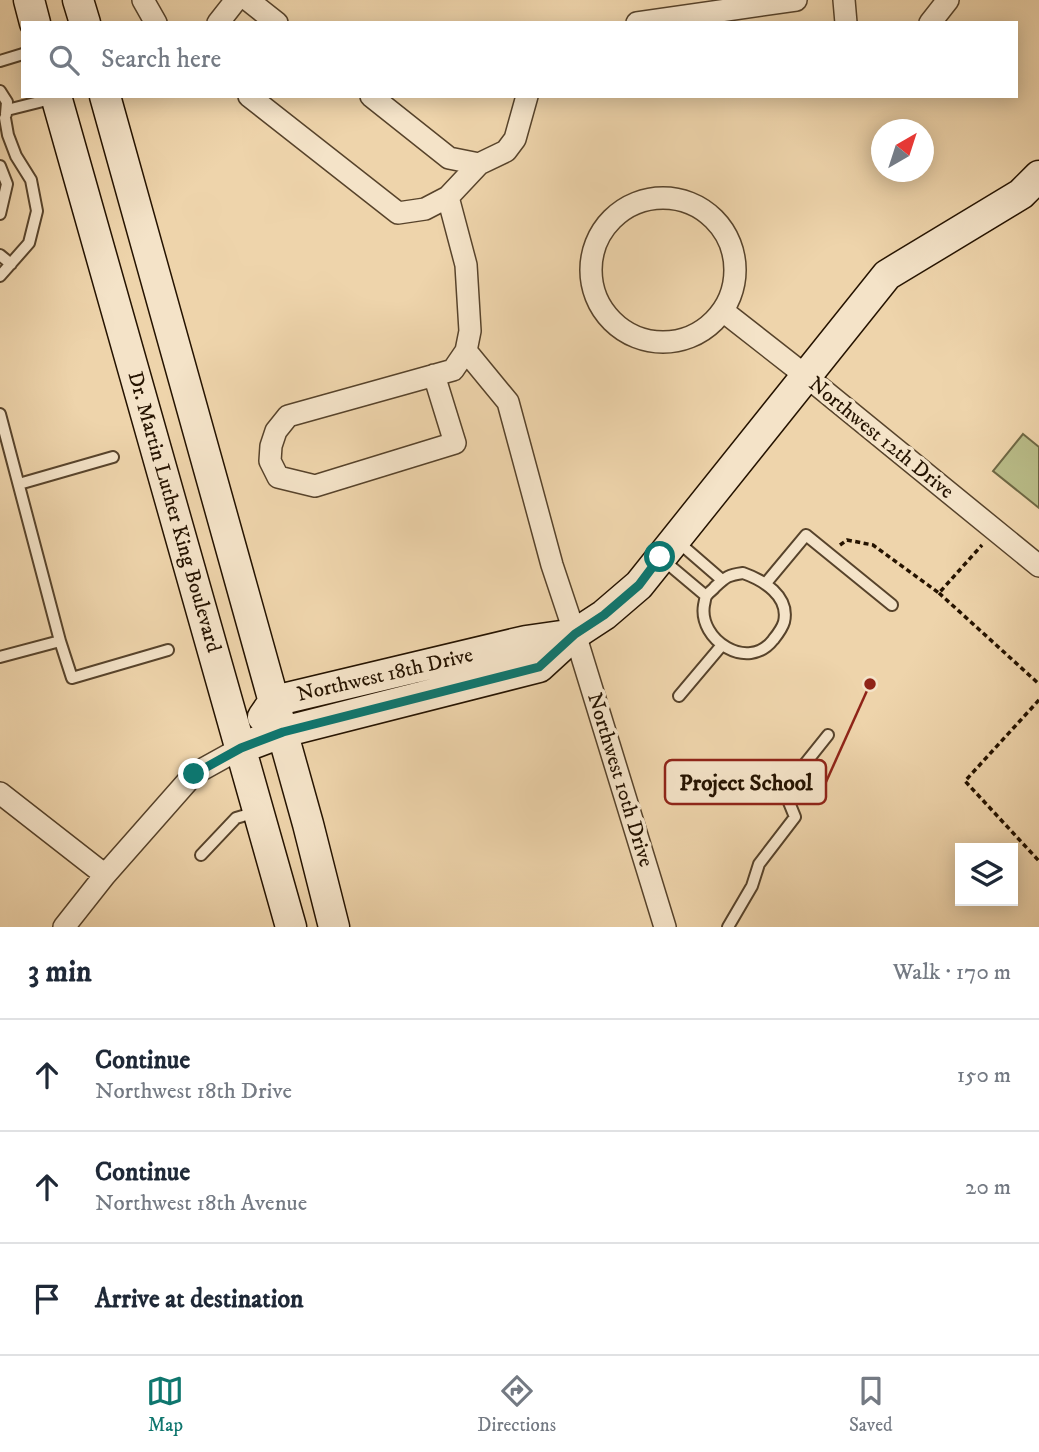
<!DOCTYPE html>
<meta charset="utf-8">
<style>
body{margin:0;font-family:"IM FELL DW Pica",serif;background:#f6f6f7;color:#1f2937}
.controls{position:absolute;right:21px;bottom:21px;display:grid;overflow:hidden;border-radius:0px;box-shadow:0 4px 18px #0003}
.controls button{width:63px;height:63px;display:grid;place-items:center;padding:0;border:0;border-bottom:2px solid #e0e1e3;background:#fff;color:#1f2937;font:35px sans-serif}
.compass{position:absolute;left:871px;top:119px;width:63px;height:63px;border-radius:50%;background:#fff;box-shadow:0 4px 18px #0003;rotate:39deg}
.stop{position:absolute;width:21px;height:21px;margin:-16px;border:5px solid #0f766e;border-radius:50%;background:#fff}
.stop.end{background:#0f766e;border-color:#fff;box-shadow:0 2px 7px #0008}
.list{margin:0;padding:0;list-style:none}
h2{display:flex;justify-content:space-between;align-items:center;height:91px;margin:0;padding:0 28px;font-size:30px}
h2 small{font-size:23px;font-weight:400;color:#747a83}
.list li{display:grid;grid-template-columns:46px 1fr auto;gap:21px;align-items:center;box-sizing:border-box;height:112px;padding:0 28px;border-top:2px solid #e0e1e3}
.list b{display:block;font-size:26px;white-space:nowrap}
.list p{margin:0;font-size:23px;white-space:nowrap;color:#747a83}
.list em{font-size:23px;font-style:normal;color:#747a83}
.icon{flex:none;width:38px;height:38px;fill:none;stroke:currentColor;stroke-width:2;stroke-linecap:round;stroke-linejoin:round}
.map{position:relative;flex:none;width:1039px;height:927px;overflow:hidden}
.search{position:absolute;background:#fff;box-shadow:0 4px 18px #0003;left:21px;right:21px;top:21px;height:77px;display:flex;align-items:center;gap:18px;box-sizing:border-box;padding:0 24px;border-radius:0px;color:#747a83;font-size:26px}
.sheet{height:427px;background:#fff}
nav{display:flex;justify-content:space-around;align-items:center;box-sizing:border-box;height:98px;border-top:2px solid #e0e1e3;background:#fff;font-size:19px;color:#747a83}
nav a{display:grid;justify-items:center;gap:4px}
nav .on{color:#0f766e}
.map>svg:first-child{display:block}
.green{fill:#b9bc88;stroke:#6f6844;stroke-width:2}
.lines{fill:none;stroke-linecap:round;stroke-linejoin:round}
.lane-casing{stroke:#57432b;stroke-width:14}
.street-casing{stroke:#57432b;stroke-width:24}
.secondary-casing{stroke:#251300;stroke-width:33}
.path{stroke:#251300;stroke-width:3.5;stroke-dasharray:5 3.5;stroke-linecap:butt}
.lane{stroke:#f4e3c8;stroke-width:10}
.street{stroke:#f4e3c8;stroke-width:21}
.secondary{stroke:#f4e3c8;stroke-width:30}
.route{stroke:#0f766e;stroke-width:9}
.labels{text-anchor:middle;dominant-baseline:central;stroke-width:7;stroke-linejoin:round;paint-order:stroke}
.street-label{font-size:21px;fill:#251300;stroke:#f4e3c8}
.leader{fill:none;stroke:#8f2418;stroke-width:2.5}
.callout-dot{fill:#8f2418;stroke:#f4e3c8;stroke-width:2.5}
.callout{fill:#f4e3c8;stroke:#8f2418;stroke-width:2.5}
.callout-label{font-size:23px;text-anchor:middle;font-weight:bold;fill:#251300}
</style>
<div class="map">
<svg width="1039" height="927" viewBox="0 0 1039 927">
<rect width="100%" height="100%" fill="#eed4ab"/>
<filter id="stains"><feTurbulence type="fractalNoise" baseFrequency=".00286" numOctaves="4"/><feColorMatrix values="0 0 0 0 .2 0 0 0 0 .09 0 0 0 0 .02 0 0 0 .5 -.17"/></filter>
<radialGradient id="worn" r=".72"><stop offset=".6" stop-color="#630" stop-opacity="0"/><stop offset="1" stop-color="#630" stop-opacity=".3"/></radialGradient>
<!-- green -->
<path class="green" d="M1023 434 1039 447V508L993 471Z"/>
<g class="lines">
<!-- lane casing -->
<g class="lane-casing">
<path id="lane" d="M0 61 23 54
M0 91 7 102 6 114
M7 110 55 98
M0 166 7 184 0 214
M0 255 11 264
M0 276 29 243 37 211 31 180 16 156 8 135 5 118
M0 414 60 641
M19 484 113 457
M677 541 722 580
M662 559 706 596
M743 573C763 580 790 596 784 622 782 629 777 635 773 640 748 672 698 640 704 605 705 601 705 597 707 595 709 592 713 590 715 587 726 577 728 575 743 573Z
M766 583 806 535 892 605
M0 657 60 641 72 678 168 650
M679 696 722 645
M201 855 236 818 256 812
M728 927 752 886 759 864 795 817 784 790 828 735"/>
</g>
<!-- street casing -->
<g class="street-casing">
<path id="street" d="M143 0 156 23
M248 0 277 23
M844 0 846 23
M218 23 236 0
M637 23 796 0
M930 23 948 0
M249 96 398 213 425 209 448 197 479 164
M371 96 449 158 479 164 506 151 515 139 527 96
M591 270a72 72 0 1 1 144 0a72 72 0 1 1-144 0Z
M723 311 806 376 1039 566
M466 351 508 402 552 565 575 634 665 927
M434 375 455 443 315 486 278 477 270 461 271 446 276 431 288 416 453 370 466 351 470 331 466 265 448 197
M0 793 105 875
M64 927 105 875 194 774 241 748"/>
</g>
<!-- secondary casing -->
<g class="secondary-casing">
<path id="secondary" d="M29 0 35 23
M78 0 85 23
M56 96 291 927
M105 96 308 824 334 927
M263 717 274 701 526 641 575 634
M241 748 283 732 539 667 575 634 604 615 639 585 887 275 1021 194 1039 176"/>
</g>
<!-- path -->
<path class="path" d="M840 545 847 540 873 545 939 593 982 545
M939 593 1039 684
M1039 700 965 781 1039 861"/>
<!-- lane -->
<use href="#lane" class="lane"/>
<!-- street -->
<use href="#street" class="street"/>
<!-- secondary -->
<use href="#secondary" class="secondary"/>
</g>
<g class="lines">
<!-- route -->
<path class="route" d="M194 774 241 748 283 732 539 667 575 634 604 615 639 585 660 557"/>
</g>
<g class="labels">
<!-- street labels -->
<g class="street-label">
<text transform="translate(881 438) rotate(39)">Northwest 12th Drive</text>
<text transform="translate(174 512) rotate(74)">Dr. Martin Luther King Boulevard</text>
<text transform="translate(385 675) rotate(-13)">Northwest 18th Drive</text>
<text transform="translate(620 780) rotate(73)">Northwest 10th Drive</text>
</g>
</g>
<!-- callouts -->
<path class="leader" d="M870 684L826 782"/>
<circle class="callout-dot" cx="870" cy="684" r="7"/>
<rect class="callout" x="665" y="760" width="161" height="44" rx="7"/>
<g class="callout-label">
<text x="746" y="790">Project School</text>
</g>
<rect width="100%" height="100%" filter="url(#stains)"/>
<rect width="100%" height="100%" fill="url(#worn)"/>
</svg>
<div class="controls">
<button><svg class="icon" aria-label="layers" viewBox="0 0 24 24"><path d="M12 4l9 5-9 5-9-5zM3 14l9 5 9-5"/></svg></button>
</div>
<svg class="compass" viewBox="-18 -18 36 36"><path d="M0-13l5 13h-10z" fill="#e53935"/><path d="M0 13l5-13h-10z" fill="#747a83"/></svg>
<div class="stop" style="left:660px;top:557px"></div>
<div class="stop end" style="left:194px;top:774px"></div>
<div class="search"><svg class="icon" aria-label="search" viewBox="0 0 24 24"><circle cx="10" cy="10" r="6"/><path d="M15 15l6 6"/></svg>Search here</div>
</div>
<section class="sheet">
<h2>3 min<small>Walk · 170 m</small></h2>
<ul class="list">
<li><svg class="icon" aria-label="ahead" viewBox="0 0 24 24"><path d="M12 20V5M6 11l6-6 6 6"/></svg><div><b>Continue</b><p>Northwest 18th Drive</p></div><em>150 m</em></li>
<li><svg class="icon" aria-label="ahead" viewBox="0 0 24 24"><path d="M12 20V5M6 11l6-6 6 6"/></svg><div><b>Continue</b><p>Northwest 18th Avenue</p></div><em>20 m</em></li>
<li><svg class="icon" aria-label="arrive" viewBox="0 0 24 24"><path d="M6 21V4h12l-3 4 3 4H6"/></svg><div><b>Arrive at destination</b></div></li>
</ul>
</section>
<nav>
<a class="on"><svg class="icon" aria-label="map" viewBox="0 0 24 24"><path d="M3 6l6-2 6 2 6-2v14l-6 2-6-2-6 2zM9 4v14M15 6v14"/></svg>Map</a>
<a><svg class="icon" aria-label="directions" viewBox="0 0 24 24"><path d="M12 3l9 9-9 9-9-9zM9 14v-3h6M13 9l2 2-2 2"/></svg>Directions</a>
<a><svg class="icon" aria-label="saved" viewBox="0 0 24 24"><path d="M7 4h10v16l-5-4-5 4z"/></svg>Saved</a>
</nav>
